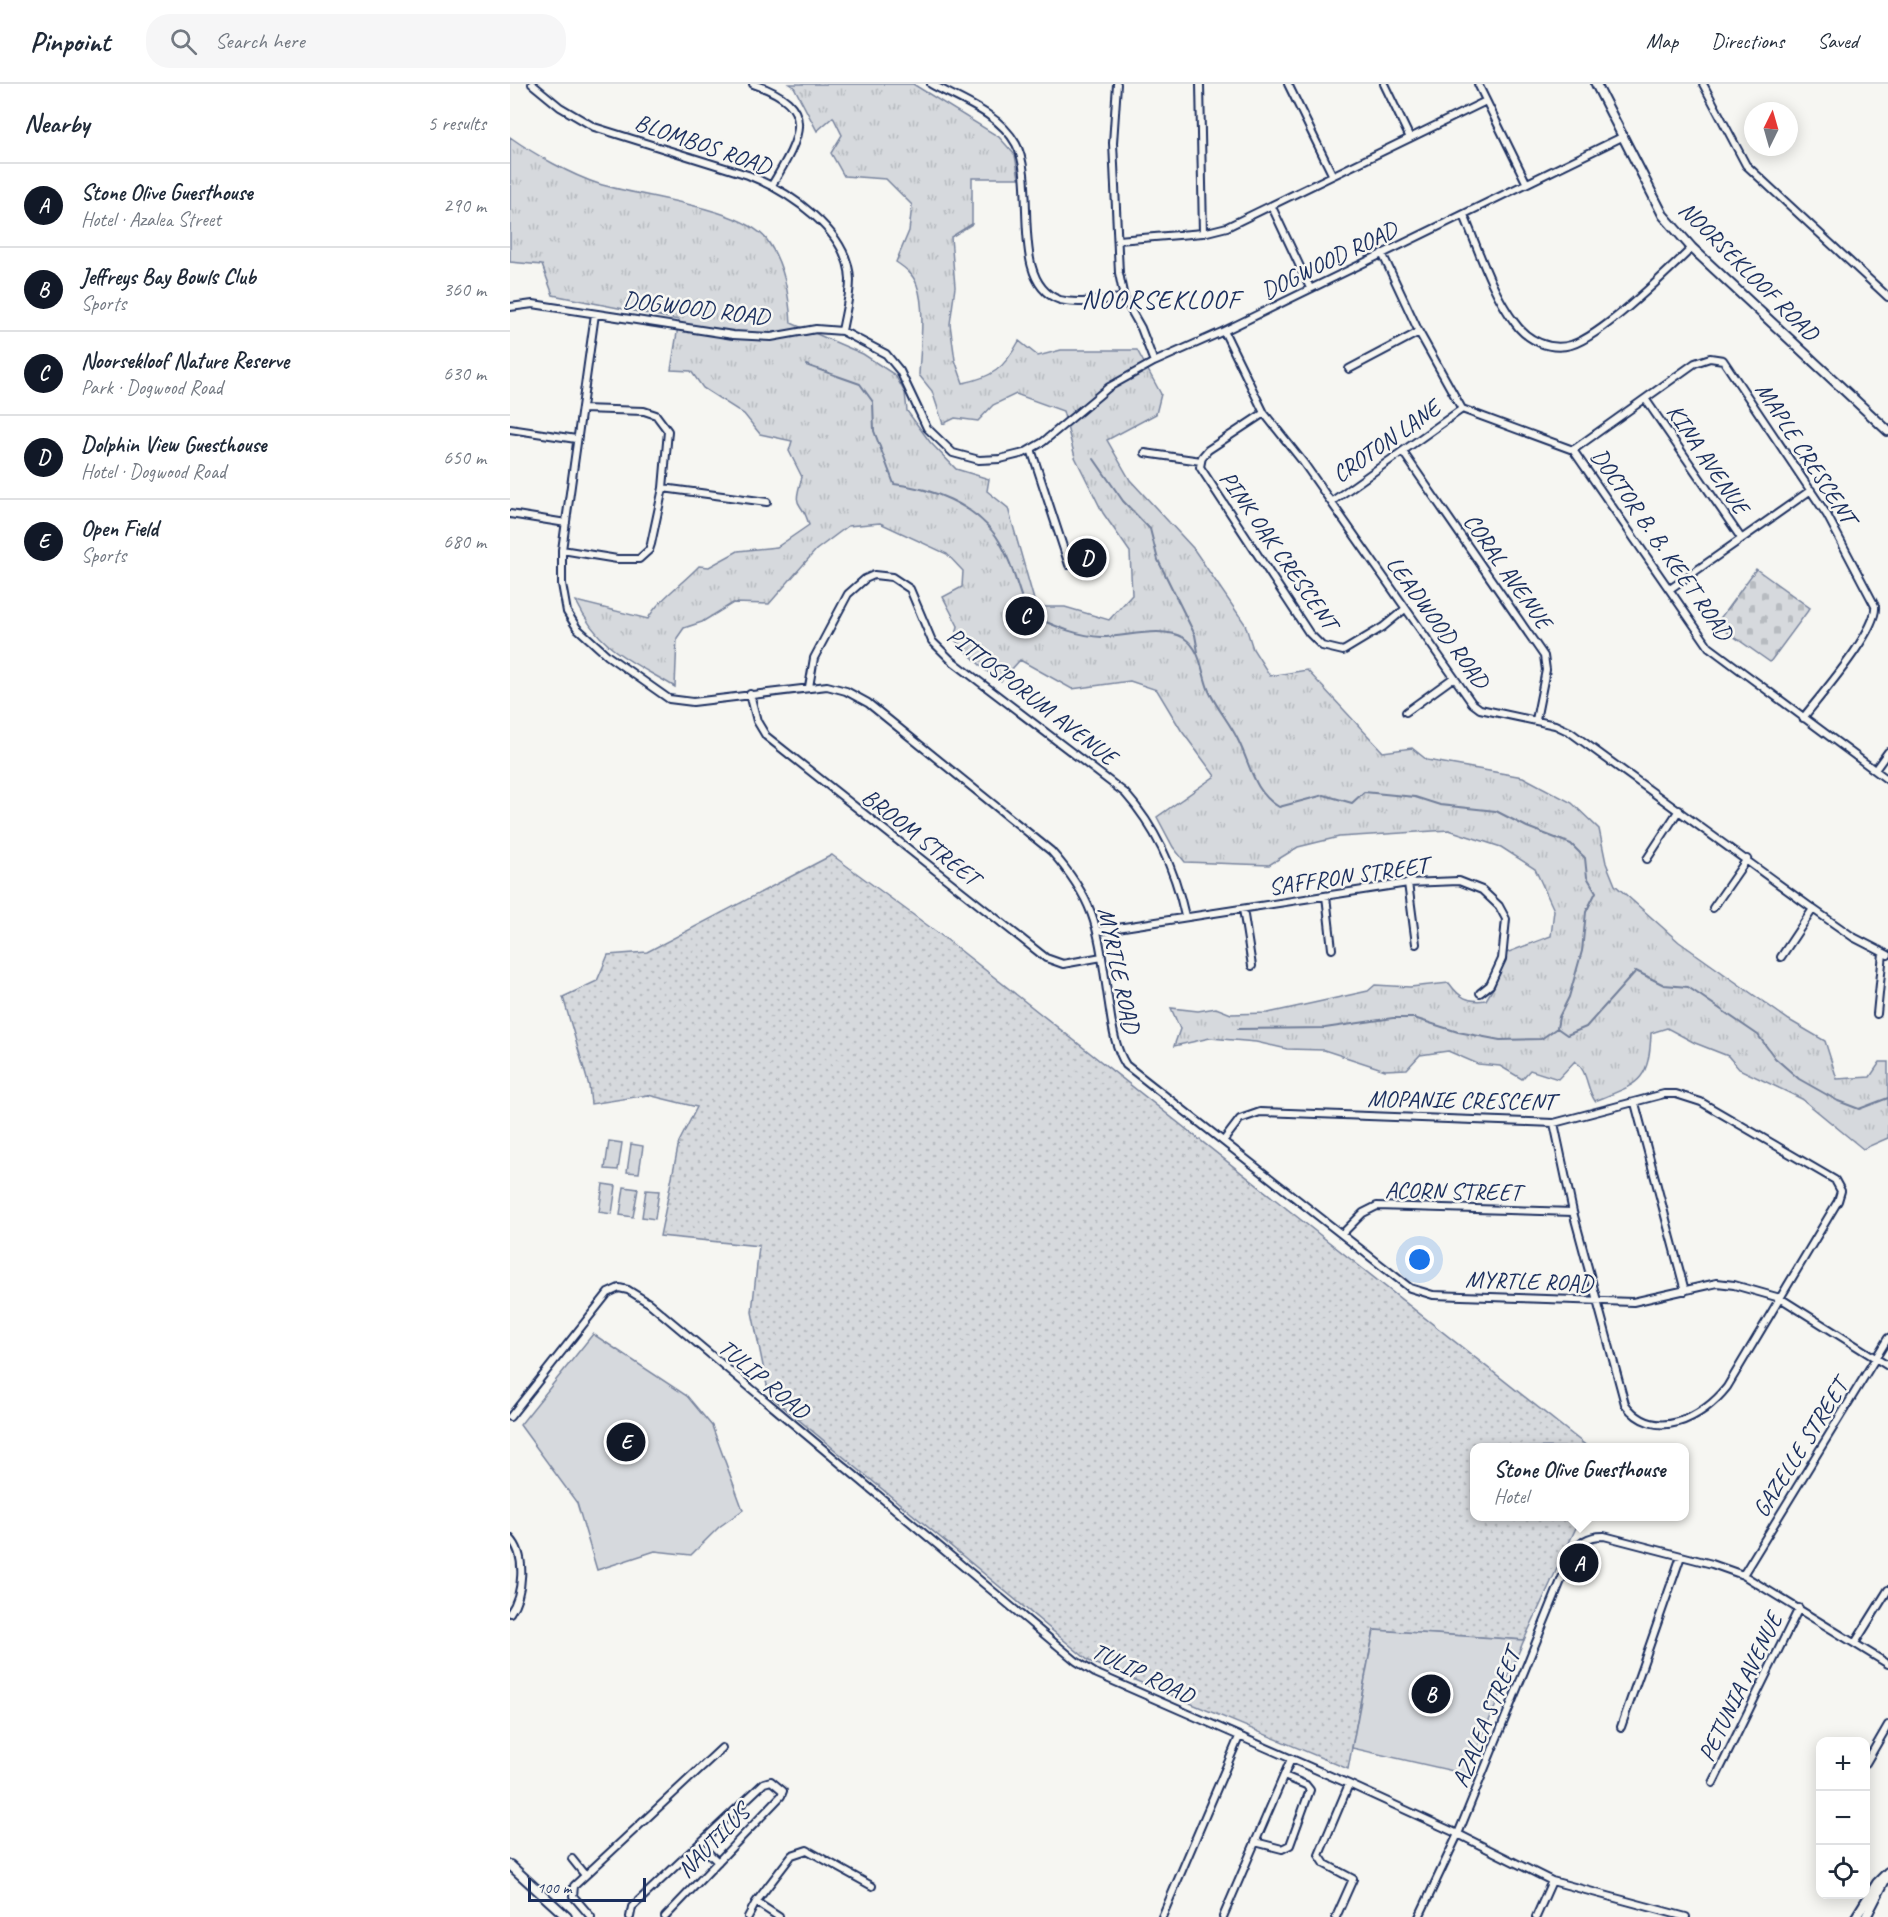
<!DOCTYPE html>
<meta charset="utf-8">
<style>
body{margin:0;font-family:Caveat,sans-serif;background:#f6f6f7;color:#1f2937}
.controls{position:absolute;right:18px;bottom:18px;display:grid;overflow:hidden;border-radius:12px;box-shadow:0 3px 15px #0003}
.controls button{width:54px;height:54px;display:grid;place-items:center;padding:0;border:0;border-bottom:2px solid #e0e1e3;background:#fff;color:#1f2937;font:30px sans-serif}
.compass{position:absolute;left:1234px;top:18px;width:54px;height:54px;border-radius:50%;background:#fff;box-shadow:0 3px 15px #0003;rotate:5deg}
.scale{position:absolute;left:18px;bottom:15px;width:118px;box-sizing:border-box;padding-left:6px;border:3px solid #1b2f5e;border-top:0;font-size:16px;line-height:21px;white-space:nowrap;color:#1b2f5e;-webkit-text-stroke:4px #f6f6f2;paint-order:stroke}
.you{position:absolute;left:910px;top:1176px;width:21px;height:21px;margin:-15px;border:4px solid #fff;border-radius:50%;background:#1a73e8;box-shadow:0 0 0 9px #1a73e833}
.badge{display:grid;place-items:center;width:39px;height:39px;border-radius:50%;background:#111827;color:#fff;font-size:20px;font-weight:700}
.pin{position:absolute;translate:-50% -50%;border:3px solid #fff;box-shadow:0 2px 6px #0006}
.popup{position:absolute;left:960px;top:1359px;width:219px;height:78px;box-sizing:border-box;display:grid;place-content:center;border-radius:12px;background:#fff;filter:drop-shadow(0 2px 4px #0005);font-size:20px;white-space:nowrap;color:#747a83}
.popup b{font-size:22px;color:#1f2937}
.popup::after{content:'';position:absolute;left:50%;top:100%;margin-left:-12px;border:12px solid transparent;border-top-color:#fff}
.list{margin:0;padding:0;list-style:none}
h2{display:flex;justify-content:space-between;align-items:center;height:78px;margin:0;padding:0 24px;font-size:26px}
h2 small{font-size:20px;font-weight:400;color:#747a83}
.list li{display:grid;grid-template-columns:39px 1fr auto;gap:18px;align-items:center;box-sizing:border-box;height:84px;padding:0 24px;border-top:2px solid #e0e1e3}
.list b{display:block;font-size:22px;white-space:nowrap}
.list p{margin:0;font-size:20px;white-space:nowrap;color:#747a83}
.list em{font-size:20px;font-style:normal;color:#747a83}
.icon{flex:none;width:33px;height:33px;fill:none;stroke:currentColor;stroke-width:2;stroke-linecap:round;stroke-linejoin:round}
.map{position:relative;flex:none;width:1378px;height:1833px;overflow:hidden}
header{display:flex;align-items:center;gap:36px;box-sizing:border-box;height:84px;padding:0 30px;background:#fff;border-bottom:2px solid #e0e1e3}
header strong{font-size:28px}
nav{display:flex;gap:33px;margin-inline-start:auto;font-size:21px}
.search{width:420px;height:54px;background:#f6f6f7;display:flex;align-items:center;gap:15px;box-sizing:border-box;padding:0 21px;border-radius:24px;color:#747a83;font-size:22px}
main{display:flex}
aside{flex:1;background:#fff}
.map>svg:first-child{display:block}
.grass{fill:url(#grass-dots);stroke:#78849e;stroke-width:1.5}
.cemetery{fill:url(#cemetery-stones);stroke:#78849e;stroke-width:1.5}
.park{fill:url(#park-tufts);stroke:#78849e;stroke-width:1.5}
.pitch{fill:#d6d9dd;stroke:#78849e;stroke-width:1.5}
.lines{fill:none;stroke-linecap:round;stroke-linejoin:round}
.stream{stroke:#717e99;stroke-width:2}
.minor-casing{stroke:#1b2f5e;stroke-width:10}
.tertiary-casing{stroke:#1b2f5e;stroke-width:12}
.minor{stroke:#f6f6f2;stroke-width:6}
.tertiary{stroke:#f6f6f2;stroke-width:8}
.labels{text-anchor:middle;dominant-baseline:central;stroke-width:5;stroke-linejoin:round;paint-order:stroke}
.street-label{font-size:24px;fill:#1b2f5e;stroke:#f6f6f2}
.neighbourhood-label{font-size:26px;letter-spacing:1.5px;fill:#1b2f5e;stroke:#f6f6f2}
</style>
<header>
<strong>Pinpoint</strong>
<div class="search"><svg class="icon" aria-label="search" viewBox="0 0 24 24"><circle cx="10" cy="10" r="6"/><path d="M15 15l6 6"/></svg>Search here</div>
<nav><a>Map</a><a>Directions</a><a>Saved</a></nav>
</header>
<main>
<aside>
<h2>Nearby<small>5 results</small></h2>
<ul class="list">
<li><span class="badge">A</span><div><b>Stone Olive Guesthouse</b><p>Hotel · Azalea Street</p></div><em>290 m</em></li>
<li><span class="badge">B</span><div><b>Jeffreys Bay Bowls Club</b><p>Sports</p></div><em>360 m</em></li>
<li><span class="badge">C</span><div><b>Noorsekloof Nature Reserve</b><p>Park · Dogwood Road</p></div><em>630 m</em></li>
<li><span class="badge">D</span><div><b>Dolphin View Guesthouse</b><p>Hotel · Dogwood Road</p></div><em>650 m</em></li>
<li><span class="badge">E</span><div><b>Open Field</b><p>Sports</p></div><em>680 m</em></li>
</ul>
</aside>
<div class="map">
<svg width="1378" height="1833" viewBox="0 0 1378 1833">
<defs>
<pattern id="grass-dots" width="8" height="8" patternUnits="userSpaceOnUse" patternTransform="scale(1.5)"><rect width="8" height="8" fill="#d6d9dd"/><path d="M2 2h.1M6 6h.1" fill="none" stroke="#b7bbc0" stroke-width="1.8" stroke-linecap="round"/></pattern>
<pattern id="cemetery-stones" width="16" height="16" patternUnits="userSpaceOnUse" patternTransform="scale(1.5)"><rect width="16" height="16" fill="#d6d9dd"/><path d="M2 7V4a2 2 0 0 1 4 0v3zM10 15v-3a2 2 0 0 1 4 0v3z" fill="#b7bbc0"/></pattern>
<pattern id="park-tufts" width="24" height="20" patternUnits="userSpaceOnUse" patternTransform="scale(1.5)"><rect width="24" height="20" fill="#d6d9dd"/><path d="M3 7l-1-3M5 7V3M7 7l1-3M15 17l-1-3M17 17v-4M19 17l1-3" fill="none" stroke="#b7bbc0"/></pattern>
</defs>
<rect width="100%" height="100%" fill="#f6f6f2"/>
<filter id="ink" filterUnits="userSpaceOnUse"><feTurbulence type="fractalNoise" baseFrequency=".0167" numOctaves="2"/><feDisplacementMap in="SourceGraphic" scale="12" xChannelSelector="R" yChannelSelector="G"/><feConvolveMatrix kernelMatrix="1 2 1 2 8 2 1 2 1" color-interpolation-filters="sRGB"/></filter>
<g filter="url(#ink)">
<!-- grass -->
<path class="grass" d="M322 771 436 855 1078 1363 964 1364V1432L1071 1433 1014 1556 864 1546 838 1685 579 1577 259 1311 242 1228 249 1162 150 1152 169 1058 187 1023 138 1011 81 1020 79 1002 53 913 87 897 98 871 137 868Z"/>
<!-- cemetery -->
<path class="cemetery" d="M1246 485 1300 524 1260 578 1206 540Z"/>
<!-- park -->
<path class="park" d="M279 0H403L489 53 505 71 509 94H462V140L441 153 445 203 440 240 445 276 453 299C482 293 494 285 509 257L528 272 551 266H627L651 310 646 330 597 356 620 396 683 464 735 540 743 565 760 592 797 586 873 668 902 664 917 676 1013 693 1062 719 1089 745 1096 779 1105 801 1169 858 1279 936 1315 957 1327 995 1360 993 1370 978H1378V1054L1353 1065 1292 1015 1229 985 1218 972 1185 959 1157 944 1141 949C1139 1000 1128 999 1085 1017 1076 1004 1078 987 1065 977L1048 995 1020 986 1012 995 990 982 968 980 938 967 910 971 897 985 875 986 814 966 777 965 746 958 700 954 664 962 670 945 661 924 688 927 706 924 721 930 758 929 858 907 865 901 900 903 939 899C949 913 958 919 976 916L985 901 996 869 1041 852 1044 826 1025 785 991 763 939 746 829 753 788 763 759 781 675 778 663 763 647 733 705 692 671 646 647 606 620 597 562 605 510 576 491 597 475 586 445 556 448 542 433 513 452 503 453 487 437 470 370 439 338 442 306 466 259 520 223 519 192 538 174 544 167 554 165 603C120 576 90 567 66 517L138 535C147 517 173 499 189 482L199 483 228 467 267 463 299 441C292 413 281 429 292 393L279 367 282 357 250 350 234 330 193 304 181 287 161 286 169 236 43 211 32 181 0 178V53C24 70 61 91 89 100 130 113 232 123 257 156 274 180 279 210 281 239L353 270 385 291 395 309 397 327 420 358 446 385 479 395 477 407 498 424 526 523H555L599 536 622 511 620 468 593 429 565 373 553 327 506 310 483 321 468 337 445 334 433 340 422 307 409 291C410 266 416 225 407 201 403 190 395 184 386 178L399 147 402 121 376 95 334 92 321 69 332 51 323 33 307 47 284 3Z"/>
<!-- pitch -->
<path class="pitch" d="M99 1057 112 1059 108 1086 95 1085Z
M121 1060 133 1062 129 1089 117 1088Z
M93 1100 106 1102 102 1130 89 1128Z
M114 1103 128 1105 123 1133 110 1131Z
M136 1106 149 1107 145 1135 132 1133Z
M83 1250 177 1312 202 1342 233 1426 209 1443 181 1471 145 1467 87 1486 67 1419 10 1341Z
M864 1546 1014 1556 956 1690 842 1664Z"/>
<g class="lines">
<!-- stream -->
<path class="stream" d="M296 281 350 300 363 318 364 347 384 400C421 404 463 420 486 452 501 474 508 505 517 530 541 540 565 552 592 553 616 553 652 541 674 554 692 566 691 588 699 607 707 625 721 640 729 658 741 683 744 708 769 723L814 711 842 719 854 708 905 713 930 721 986 727 1017 743 1061 760 1075 774 1077 793 1086 808 1076 828 1072 867 1059 913 1049 933 1047 944 1057 951 1076 943 1126 887 1154 901 1178 903 1248 951 1265 974 1289 995 1328 1017 1349 1025 1378 1014
M584 375 613 417 640 445 648 476 685 551 688 568
M728 945 815 944 883 934H904L948 948 990 956 1031 955 1047 944"/>
<!-- minor casing -->
<g class="minor-casing">
<path id="minor" d="M22 0 50 23 84 43 238 91C278 107 339 147 340 196 340 213 335 230 332 247
M243 0C310 22 290 54 262 101
M421 0C450 16 489 29 506 60 528 100 498 199 550 216 570 221 595 215 614 214
M607 0 603 59 609 189 614 214 631 244 644 278
M690 0 693 149
M778 0 822 90
M874 0 900 54
M968 0 1016 98
M1193 0 1236 81 1378 213
M762 123 800 204
M954 131C969 167 981 207 1005 239 1017 256 1039 267 1061 261 1092 252 1156 189 1182 164
M608 156 693 149 717 143 976 17
M872 169 909 248 952 325
M0 223 23 220 223 251 261 253 306 245 332 247 376 270 390 287 417 344 443 369 469 376 490 375 514 369 533 358 599 303 644 278 714 247 1112 53
M85 230 52 466V500L57 528 67 544 98 572 159 615 183 618 317 602 336 607 358 619 541 767C588 820 588 847 598 914 602 938 603 960 616 981L900 1204 923 1211 1123 1218 1207 1199 1224 1201 1270 1214 1378 1282
M714 247 754 329 793 378 962 619 970 625 1045 641 1060 648 1303 825 1343 853 1378 871
M839 285 909 248
M1136 316 1231 454
M952 325 1063 366 1199 563 1378 696
M754 329 698 366 692 373 690 383 799 549 812 562 833 567 873 543 895 525
M0 345 66 355
M521 365 559 481
M1063 366 1185 279 1200 274 1213 276 1317 431 1365 522C1368 546 1310 612 1293 634
M893 368 1034 572 1036 586 1026 636
M635 369 691 377
M153 404 257 418
M821 418 952 325
M0 430 56 439
M52 466 107 475H129L139 466 141 460 153 404 158 347 146 331 134 327 72 325
M1160 505 1301 406
M299 603 304 574 338 510 355 495 364 491 382 493 400 505 422 557 441 576 615 709C647 745 665 786 675 832
M240 610 247 637 256 652 536 874 553 880 592 873
M896 628 943 594
M1365 686 1378 668
M1137 775 1169 726
M898 799 906 860
M816 812 822 865
M1203 824 1237 775
M733 825 742 882
M588 847 898 799 949 797 972 806 989 822 996 835 992 875 980 901 970 909
M1271 873 1303 825
M1367 930 1373 869
M1125 1019 1175 1207
M714 1056 730 1035 750 1028 1044 1039 1154 1010H1166L1191 1018 1325 1096 1331 1107 1328 1117 1217 1303C1193 1334 1144 1360 1115 1320L1063 1128 1044 1039
M832 1150 853 1129 867 1122 1063 1128
M0 1333 98 1209 109 1204 118 1206 139 1219 566 1577 585 1589 839 1700 948 1750 1042 1797 1176 1833
M0 1454C17 1471 13 1511 0 1529
M1233 1491 1378 1254
M1345 1559 1378 1506
M1111 1643 1171 1472
M1356 1679 1378 1641
M1203 1699 1289 1524
M745 1758 772 1765 780 1761 800 1706 796 1701 774 1692
M190 1761 208 1778
M62 1775 74 1790
M246 1818 282 1771 297 1766 362 1802
M81 1833 63 1812 64 1802 212 1664
M120 1833 122 1823 254 1699 261 1697 273 1707 271 1712 155 1833
M238 1833 246 1818 269 1833
M652 1833 729 1653
M713 1833 781 1675
M826 1833 843 1795 815 1780 809 1771 839 1700
M909 1833 948 1750 1061 1472C1071 1458 1076 1452 1094 1452L1202 1480 1233 1491 1378 1580
M1026 1833 1042 1797"/>
</g>
<!-- tertiary casing -->
<g class="tertiary-casing">
<path id="tertiary" d="M1086 0 1153 131 1182 164 1378 347
M0 1781 57 1833
M1346 1833 1367 1799 1378 1788
M1356 1833 1377 1792"/>
</g>
<!-- minor -->
<use href="#minor" class="minor"/>
<!-- tertiary -->
<use href="#tertiary" class="tertiary"/>
</g>
</g>
<g class="labels">
<!-- street labels -->
<g class="street-label">
<text transform="translate(193 60) rotate(19)">BLOMBOS ROAD</text>
<text transform="translate(819 176) rotate(-26)">DOGWOOD ROAD</text>
<text transform="translate(1239 187) rotate(45)">NOORSEKLOOF ROAD</text>
<text transform="translate(186 224) rotate(7)">DOGWOOD ROAD</text>
<text transform="translate(876 357) rotate(-35)">CROTON LANE</text>
<text transform="translate(1296 369) rotate(57)">MAPLE CRESCENT</text>
<text transform="translate(1198 375) rotate(56)">KINA AVENUE</text>
<text transform="translate(1152 460) rotate(55)">DOCTOR B. B. KEET ROAD</text>
<text transform="translate(769 466) rotate(55)">PINK OAK CRESCENT</text>
<text transform="translate(998 487) rotate(55)">CORAL AVENUE</text>
<text transform="translate(928 538) rotate(54)">LEADWOOD ROAD</text>
<text transform="translate(522 612) rotate(38)">PITTOSPORUM AVENUE</text>
<text transform="translate(411 753) rotate(38)">BROOM STREET</text>
<text transform="translate(838 792) rotate(-8)">SAFFRON STREET</text>
<text transform="translate(609 886) rotate(78)">MYRTLE ROAD</text>
<text transform="translate(951 1016) rotate(1)">MOPANIE CRESCENT</text>
<text transform="translate(943 1107) rotate(1)">ACORN STREET</text>
<text transform="translate(1019 1197) rotate(2)">MYRTLE ROAD</text>
<text transform="translate(254 1295) rotate(40)">TULIP ROAD</text>
<text transform="translate(1290 1364) rotate(-58)">GAZELLE STREET</text>
<text transform="translate(633 1589) rotate(26)">TULIP ROAD</text>
<text transform="translate(1230 1603) rotate(-64)">PETUNIA AVENUE</text>
<text transform="translate(976 1634) rotate(-68)">AZALEA STREET</text>
<text transform="translate(203 1757) rotate(-46)">NAUTILUS</text>
</g>
<!-- neighbourhood labels -->
<g class="neighbourhood-label">
<text x="651" y="215">NOORSEKLOOF</text>
</g>
</g>
</svg>
<div class="controls">
<button>+</button>
<button>−</button>
<button><svg class="icon" aria-label="locate" viewBox="0 0 24 24"><circle cx="12" cy="12" r="6"/><path d="M12 2v4M12 18v4M2 12h4M18 12h4"/></svg></button>
</div>
<svg class="compass" viewBox="-18 -18 36 36"><path d="M0-13l5 13h-10z" fill="#e53935"/><path d="M0 13l5-13h-10z" fill="#747a83"/></svg>
<div class="scale">100 m</div>
<div class="you"></div>
<div class="pin badge" style="left:1069px;top:1479px">A</div>
<div class="popup"><b>Stone Olive Guesthouse</b>Hotel</div>
<div class="pin badge" style="left:921px;top:1610px">B</div>
<div class="pin badge" style="left:515px;top:532px">C</div>
<div class="pin badge" style="left:577px;top:474px">D</div>
<div class="pin badge" style="left:116px;top:1358px">E</div>
</div>
</main>
